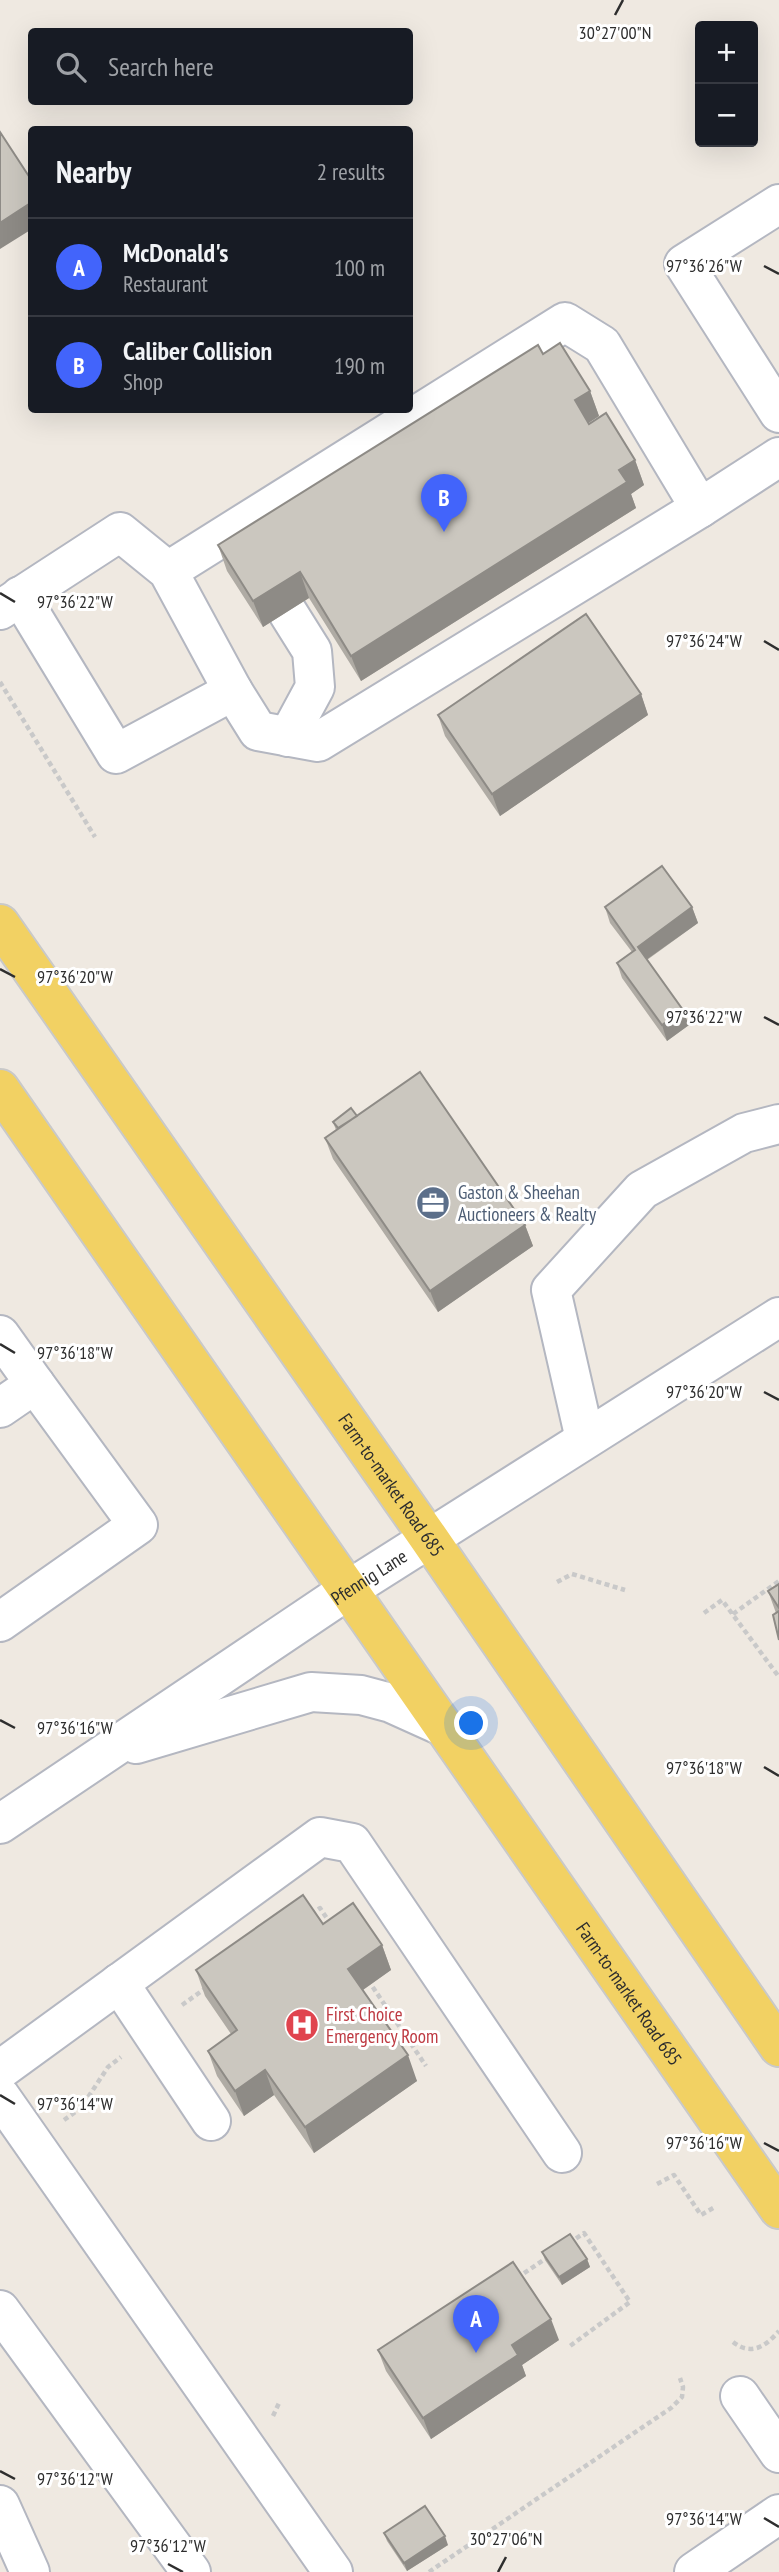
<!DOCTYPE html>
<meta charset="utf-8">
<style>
body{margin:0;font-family:"PT Sans Narrow",sans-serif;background:#242831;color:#f1f3f6}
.controls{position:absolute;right:21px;top:21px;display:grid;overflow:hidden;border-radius:7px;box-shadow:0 7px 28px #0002}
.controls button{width:63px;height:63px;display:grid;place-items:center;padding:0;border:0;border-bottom:2px solid #363941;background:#171b24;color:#f1f3f6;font:35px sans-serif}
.you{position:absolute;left:472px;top:1724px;width:24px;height:24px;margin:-18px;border:5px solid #fff;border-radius:50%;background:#1a73e8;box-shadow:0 0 0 10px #1a73e833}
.badge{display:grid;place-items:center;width:46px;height:46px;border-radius:50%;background:#4264fb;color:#fff;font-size:23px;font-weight:700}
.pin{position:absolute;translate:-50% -58px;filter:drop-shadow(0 2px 4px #0008)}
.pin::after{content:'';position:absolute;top:37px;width:24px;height:21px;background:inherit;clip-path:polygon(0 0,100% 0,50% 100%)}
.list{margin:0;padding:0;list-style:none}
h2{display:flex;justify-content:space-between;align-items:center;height:91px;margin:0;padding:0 28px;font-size:30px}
h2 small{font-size:23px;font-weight:400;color:#9ea1a6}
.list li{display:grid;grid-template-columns:46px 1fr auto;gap:21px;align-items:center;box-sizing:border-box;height:98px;padding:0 28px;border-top:2px solid #363941}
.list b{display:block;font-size:26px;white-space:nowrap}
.list p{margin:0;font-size:23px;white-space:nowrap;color:#9ea1a6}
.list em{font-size:23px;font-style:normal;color:#9ea1a6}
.icon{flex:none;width:38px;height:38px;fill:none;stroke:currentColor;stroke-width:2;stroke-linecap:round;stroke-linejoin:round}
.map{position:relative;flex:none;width:779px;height:2572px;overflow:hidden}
.search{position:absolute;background:#171b24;box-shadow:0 7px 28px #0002;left:28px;top:28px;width:385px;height:77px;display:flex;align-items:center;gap:18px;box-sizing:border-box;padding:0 24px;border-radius:7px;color:#9ea1a6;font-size:26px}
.panel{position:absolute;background:#171b24;box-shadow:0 7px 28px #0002;left:28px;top:126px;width:385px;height:287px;border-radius:7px}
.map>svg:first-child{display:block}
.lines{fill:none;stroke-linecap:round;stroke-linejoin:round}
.minor-casing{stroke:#b4b7c1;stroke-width:42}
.major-casing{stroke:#c9c9c9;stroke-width:42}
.path{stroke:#c9c9c9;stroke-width:4.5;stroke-dasharray:5 3.5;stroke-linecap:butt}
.minor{stroke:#fff;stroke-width:38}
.major{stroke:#f2d163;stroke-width:38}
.wall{fill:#afaba4}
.shaded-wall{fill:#8e8b86}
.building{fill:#cbc7bf;stroke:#8e8b86;stroke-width:2}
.ticks{fill:none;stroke:#2e2e2e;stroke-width:2.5}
.labels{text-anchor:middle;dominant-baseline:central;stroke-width:6;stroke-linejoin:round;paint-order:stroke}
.service-label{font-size:19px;fill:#4e5e75;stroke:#fff;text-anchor:start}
.street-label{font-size:19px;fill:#2e2e2e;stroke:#fff}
.health-label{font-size:19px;fill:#be3a42;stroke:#fff;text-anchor:start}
.ticks-label{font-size:18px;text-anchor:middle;fill:#2e2e2e;stroke:#fff;stroke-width:6;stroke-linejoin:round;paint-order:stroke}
</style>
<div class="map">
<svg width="779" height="2572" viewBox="0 0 779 2572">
<rect width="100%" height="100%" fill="#efe9e1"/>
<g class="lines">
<!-- minor casing -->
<g class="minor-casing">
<g id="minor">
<path d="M779 204 684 264 779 413"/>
<path d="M700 508 779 457"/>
<path d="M260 568 312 651 315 687 288 737"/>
<path d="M20 596 116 754 233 691"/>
<path d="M0 610 120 532 168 571 233 691 258 731 318 742 700 508 602 345 565 322 168 571"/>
<path d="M0 1335 35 1384 0 1408"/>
<path d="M585 1439 551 1290 642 1190 744 1133 779 1124"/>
<path d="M0 1622 138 1525 35 1384"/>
<path d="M136 1744 311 1692 361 1695 391 1703 442 1726"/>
<path id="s1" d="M0 1824 348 1590 779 1317"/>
<path d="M119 1983 211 2121"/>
<path d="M0 2070 320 1837 352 1843 562 2153"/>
<path d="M0 2096 333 2572"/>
<path d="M0 2310 191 2572"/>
<path d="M740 2396 779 2453"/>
<path d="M0 2505 30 2572"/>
<path d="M694 2572 779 2514"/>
</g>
</g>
<!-- major casing -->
<g class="major-casing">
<g id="major">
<path id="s2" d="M0 924 428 1537 779 2047"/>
<path id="s3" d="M0 1089 779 2209"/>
</g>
</g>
<!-- path -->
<path class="path" d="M0 682 95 837
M557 1582 572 1574 625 1590
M704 1613 722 1600 779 1677
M733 1614 779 1581
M311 1914 320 1908 330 1923
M368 1980 426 2066
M182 2005 206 1988
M64 2120 81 2108 108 2067 121 2057
M657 2184 674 2175 701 2215 715 2207
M569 2243 584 2233 630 2302 570 2346
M517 2278 548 2257
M733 2342C751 2356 765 2347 779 2331
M273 2416 279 2403
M429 2572 671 2408 682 2397 683 2387 680 2378"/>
<!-- minor -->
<use href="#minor" class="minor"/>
<!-- major -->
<use href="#major" class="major"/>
</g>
<!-- wall -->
<path class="wall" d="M543 354 590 391 599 416 588 423 635 460 644 485 631 494 636 508 361 681 309 598 263 627 227 571 218 545Z
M641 694 648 715 500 816 445 736 438 715Z
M605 907H692L698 923 647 960 689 1025 667 1041 622 978 617 963 632 952 610 923Z
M357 1116 525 1225 533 1246 438 1312 333 1159 325 1138 336 1130 333 1122Z
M779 1584V1640L776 1613 768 1591Z
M323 1924 382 1945 391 1970 363 1990 417 2081 314 2153 274 2095 244 2116 217 2076 208 2051 231 2034 205 1996 196 1970Z
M542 2252 587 2259 590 2267 562 2285 545 2260Z
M559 2340 522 2365 526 2376 431 2439 386 2371 378 2350Z
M384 2533 448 2545 407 2571 387 2541Z"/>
<!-- shaded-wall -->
<path class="shaded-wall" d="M32 202V229L0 249V223Z
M590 391 599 416 584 426 575 400Z
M635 460 644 485 631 494 636 508 361 681 351 656Z
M300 572 309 598 263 627 253 601Z
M641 694 648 715 500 816 492 794Z
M692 907 698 923 643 962 638 947Z
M683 1010 689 1025 667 1041 662 1025Z
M525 1225 533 1246 438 1312 430 1291Z
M382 1945 391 1970 357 1994 348 1969Z
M408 2055 417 2081 314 2153 305 2127Z
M265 2070 274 2095 244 2116 235 2091Z
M587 2259 590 2267 562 2285 559 2277Z
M551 2319 559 2340 522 2365 526 2376 431 2439 423 2418 512 2345Z
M445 2536 448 2545 407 2571 404 2563Z"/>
<!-- building -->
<path class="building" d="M0 132 32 181V202L0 223Z
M560 343 590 391 575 400 589 424 606 413 635 460 619 470 627 482 351 656 300 572 253 601 218 545 538 345 543 354Z
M586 614 641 694 492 794 438 715Z
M662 866 692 907 638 947 683 1010 662 1025 617 963 635 950 605 907Z
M420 1072 525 1225 430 1291 325 1138Z
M351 1108 357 1116 338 1128 333 1122Z
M779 1584V1608L768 1591Z
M779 1611V1640L773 1615Z
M303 1895 323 1924 353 1903 382 1945 348 1969 408 2055 305 2127 265 2070 235 2091 208 2051 237 2030 196 1970Z
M570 2234 587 2259 559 2277 542 2252Z
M513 2262 551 2319 512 2345 518 2355 423 2418 378 2350Z
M425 2506 445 2536 404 2563 384 2533Z"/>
<!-- ticks -->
<path class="ticks" d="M615 15 623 0M764 266 779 274M0 593 15 602M764 641 779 650M0 969 15 977M764 1017 779 1025M0 1344 15 1353M764 1392 779 1400M0 1720 15 1728M764 1767 779 1776M0 2095 15 2104M764 2143 779 2151M0 2471 15 2479M764 2518 779 2527M168 2564 183 2572M498 2572 506 2557"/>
<!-- icons -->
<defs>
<g id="office-disc" transform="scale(1.75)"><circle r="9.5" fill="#5c6f8a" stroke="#fff"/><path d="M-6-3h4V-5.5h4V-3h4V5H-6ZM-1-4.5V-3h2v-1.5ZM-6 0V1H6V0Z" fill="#fff"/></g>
<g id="hospital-disc" transform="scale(1.75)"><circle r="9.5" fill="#e0444e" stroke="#fff"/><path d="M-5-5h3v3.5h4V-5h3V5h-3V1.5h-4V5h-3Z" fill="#fff"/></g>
</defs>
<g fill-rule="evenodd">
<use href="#office-disc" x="433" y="1203"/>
<use href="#hospital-disc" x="302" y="2025"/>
</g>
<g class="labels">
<!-- service labels -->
<g class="service-label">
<text x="458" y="1192">Gaston &amp; Sheehan<tspan x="458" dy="22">Auctioneers &amp; Realty</tspan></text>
</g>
<!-- street labels -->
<g class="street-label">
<text stroke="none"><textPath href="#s2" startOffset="684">Farm-to-market Road 685</textPath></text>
<text stroke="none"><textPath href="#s1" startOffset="444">Pfennig Lane</textPath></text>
<text stroke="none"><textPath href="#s3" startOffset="1102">Farm-to-market Road 685</textPath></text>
</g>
<!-- health labels -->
<g class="health-label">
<text x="326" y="2014">First Choice<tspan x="326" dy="22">Emergency Room</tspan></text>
</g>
</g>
<g class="ticks-label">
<text x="615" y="39">30°27'00"N</text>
<text x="704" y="272">97°36'26"W</text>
<text x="75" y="608">97°36'22"W</text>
<text x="704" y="647">97°36'24"W</text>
<text x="75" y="983">97°36'20"W</text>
<text x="704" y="1023">97°36'22"W</text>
<text x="75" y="1359">97°36'18"W</text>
<text x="704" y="1398">97°36'20"W</text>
<text x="75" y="1734">97°36'16"W</text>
<text x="704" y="1774">97°36'18"W</text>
<text x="75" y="2110">97°36'14"W</text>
<text x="704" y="2149">97°36'16"W</text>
<text x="75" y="2485">97°36'12"W</text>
<text x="704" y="2525">97°36'14"W</text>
<text x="506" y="2545">30°27'06"N</text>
<text x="168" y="2552">97°36'12"W</text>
</g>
</svg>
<div class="controls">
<button>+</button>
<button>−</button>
</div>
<div class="you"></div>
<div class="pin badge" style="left:476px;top:2353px">A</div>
<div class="pin badge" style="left:444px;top:532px">B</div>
<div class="search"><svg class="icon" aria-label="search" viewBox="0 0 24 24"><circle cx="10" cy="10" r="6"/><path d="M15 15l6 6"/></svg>Search here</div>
<section class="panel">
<h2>Nearby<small>2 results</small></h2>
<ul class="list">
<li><span class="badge">A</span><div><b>McDonald's</b><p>Restaurant</p></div><em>100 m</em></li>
<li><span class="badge">B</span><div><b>Caliber Collision</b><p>Shop</p></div><em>190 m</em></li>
</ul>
</section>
</div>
